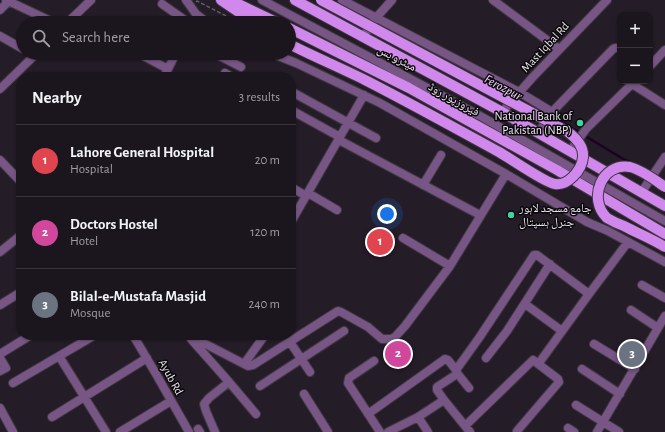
<!DOCTYPE html>
<meta charset="utf-8">
<style>
body{margin:0;font-family:"Alegreya Sans","Noto Naskh Arabic",sans-serif;background:#241e26;color:#f1f3f6}
.controls{position:absolute;right:12px;top:12px;display:grid;overflow:hidden;border-radius:8px;box-shadow:0 1px 3px #0004}
.controls button{width:36px;height:36px;display:grid;place-items:center;padding:0;border:0;border-bottom:1px solid #39343b;background:#1b151d;color:#f1f3f6;font:20px sans-serif}
.you{position:absolute;left:387px;top:214px;width:14px;height:14px;margin:-10px;border:3px solid #fff;border-radius:50%;background:#1a73e8;box-shadow:0 0 0 6px #1a73e833}
.badge{display:grid;place-items:center;width:26px;height:26px;border-radius:50%;background:#3fd4a2;color:#fff;font-size:13px;font-weight:700}
.pin{position:absolute;translate:-50% -50%;border:2px solid #fff;box-shadow:0 1px 4px #0006}
.list{margin:0;padding:0;list-style:none}
h2{display:flex;justify-content:space-between;align-items:center;height:52px;margin:0;padding:0 16px;font-size:17px}
h2 small{font-size:13px;font-weight:400;color:#a09fa4}
.list li{display:grid;grid-template-columns:26px 1fr auto;gap:12px;align-items:center;box-sizing:border-box;height:72px;padding:0 16px;border-top:1px solid #39343b}
.list b{display:block;font-size:15px;white-space:nowrap}
.list p{margin:0;font-size:13px;white-space:nowrap;color:#a09fa4}
.list em{font-size:13px;font-style:normal;color:#a09fa4}
.icon{flex:none;width:22px;height:22px;fill:none;stroke:currentColor;stroke-width:2;stroke-linecap:round;stroke-linejoin:round}
.map{position:relative;flex:none;width:665px;height:432px;overflow:hidden}
.search{position:absolute;background:#1b151d;box-shadow:0 1px 3px #0004;left:16px;top:16px;width:280px;height:44px;display:flex;align-items:center;gap:10px;box-sizing:border-box;padding:0 14px;border-radius:22px;color:#a09fa4;font-size:15px}
.panel{position:absolute;background:#1b151d;box-shadow:0 1px 3px #0004;left:16px;top:72px;width:280px;height:268px;border-radius:16px}
.map>svg:first-child{display:block}
.lines{fill:none;stroke-linecap:round;stroke-linejoin:round}
.stream{stroke:#1b0224;stroke-width:2.5}
.minor-casing{stroke:#403843;stroke-width:10}
.major-casing{stroke:#403843;stroke-width:12}
.path{stroke:#645d67;stroke-width:1.5;stroke-dasharray:4 2;stroke-linecap:butt}
.minor{stroke:#775584;stroke-width:8}
.major{stroke:#d088ec;stroke-width:10}
.major-bridge-casing{stroke:#403843;stroke-width:12;stroke-linecap:butt}
.major-bridge{stroke:#d088ec;stroke-width:10}
.poi-dot{fill:#3fd4a2;stroke:#0b080c;stroke-width:1.5}
.labels{text-anchor:middle;dominant-baseline:central;stroke-width:3;stroke-linejoin:round;paint-order:stroke}
.street-label{font-size:12px;fill:#ebe5ed;stroke:#0b080c}
.poi-label{font-size:12px;fill:#ebe5ed;stroke:#0b080c;text-anchor:end}
.water-label{font-size:13px;font-style:italic;fill:#f3d7ff;stroke:#0b080c}
</style>
<div class="map">
<svg width="665" height="432" viewBox="0 0 665 432">
<rect width="100%" height="100%" fill="#241c27"/>
<g class="lines">
<!-- stream -->
<path class="stream" d="M490 81 524 100
M552 116 625 160 633 163"/>
<!-- minor casing -->
<g class="minor-casing">
<path id="minor" d="M6 0 55 23
M186 0 196 14 208 23
M262 0 482 117 665 221
M342 0 519 92 552 112
M493 0 559 49
M162 4 189 23
M0 10 9 1
M67 23 91 0
M0 36 23 49
M363 37 374 20 392 0
M138 53 168 69
M214 53 241 67
M271 53 296 63 380 103 506 174 587 222 608 231 665 262
M650 66 665 50
M225 73 232 77
M164 77 176 53
M632 84 665 105
M0 89 37 53
M294 93 376 138
M291 110 340 137
M502 112 532 78 607 0
M539 132 553 111 613 49 615 48H620
M339 140 480 215
M570 151 586 129 635 81
M0 160 21 182
M423 185 441 155
M291 187 306 196
M308 193 337 210
M641 193 665 157
M291 222 364 95
M403 238 450 266
M0 252 21 235
M642 285 665 298
M525 304 562 331
M0 305 21 292
M631 310 658 328
M133 335 156 374 189 432
M188 335 248 366 253 365 338 311 341 312 368 327 382 339H391L395 337 405 326 450 266 506 174
M191 339 229 382 209 398 204 404 206 411 215 432
M290 342 310 372
M594 344 635 369
M0 354 31 335
M59 356 106 432
M0 358 6 368 0 371
M486 358 507 331 550 264
M374 361 349 378 348 383 380 432
M539 363 589 294 628 242
M244 364 265 335
M582 369 620 394
M457 373 469 388
M229 382 256 414
M13 383 95 335
M260 386 344 331
M304 394 328 432
M444 400 470 432
M576 405 619 432
M0 408 13 432
M368 414 445 359 448 360 456 370 479 338 534 255H537L589 294
M52 417 147 358
M418 417 428 432
M465 426 533 360 558 379 559 382 517 431
M568 428 574 432
M198 429 200 432
M120 432 171 401
M388 432 418 417 444 400 437 390V387L457 374V372L456 370
M597 432 665 316"/>
</g>
<!-- major casing -->
<g class="major-casing">
<path id="major" d="M221 0 255 23
M230 0 278 23
M295 0 502 112 665 206
M289 28 409 88 557 170 665 234"/>
</g>
<!-- path -->
<path class="path" d="M196 2 197 1 232 19"/>
<!-- minor -->
<use href="#minor" class="minor"/>
<!-- major -->
<use href="#major" class="major"/>
<!-- major-bridge casing -->
<g class="major-bridge-casing">
<path id="major-bridge" d="M291 45C315 57 341 68 365 80 410 103 455 128 499 152 510 158 545 183 555 184 568 186 582 170 583 157 584 146 576 138 568 132L321 0
M665 187C655 180 642 170 630 167 602 162 587 199 607 218 612 221 618 224 624 226 637 233 652 239 665 247"/>
</g>
<!-- major-bridge -->
<use href="#major-bridge" class="major-bridge"/>
</g>
<!-- markers -->
<g class="poi-dot">
<circle cx="580" cy="123" r="4"/>
<circle cx="511" cy="215" r="4"/>
</g>
<g class="labels">
<!-- street labels -->
<g class="street-label">
<text transform="translate(545 47) rotate(-47)">Mast Iqbal Rd</text>
<text transform="translate(397 58) rotate(28)">میٹرو بس</text>
<text transform="translate(454 99) rotate(29)">فیروزپور روڈ</text>
<text transform="translate(171 377) rotate(61)">Ayub Rd</text>
</g>
<!-- poi labels -->
<g class="poi-label">
<text x="572" y="116">National Bank of<tspan x="572" dy="14">Pakistan (NBP)</tspan></text>
<text x="519" y="208" text-anchor="start">جامع مسجد لاہور<tspan x="519" dy="14">جنرل ہسپتال</tspan></text>
</g>
<!-- water labels -->
<g class="water-label">
<text transform="translate(503 88) rotate(28)">Ferozpur</text>
</g>
</g>
</svg>
<div class="controls">
<button>+</button>
<button>−</button>
</div>
<div class="you"></div>
<div class="pin badge" style="left:380px;top:242px;background:#e0444e">1</div>
<div class="pin badge" style="left:398px;top:354px;background:#d1479c">2</div>
<div class="pin badge" style="left:632px;top:354px;background:#6b7280">3</div>
<div class="search"><svg class="icon" aria-label="search" viewBox="0 0 24 24"><circle cx="10" cy="10" r="6"/><path d="M15 15l6 6"/></svg>Search here</div>
<section class="panel">
<h2>Nearby<small>3 results</small></h2>
<ul class="list">
<li><span class="badge" style="background:#e0444e">1</span><div><b>Lahore General Hospital</b><p>Hospital</p></div><em>20 m</em></li>
<li><span class="badge" style="background:#d1479c">2</span><div><b>Doctors Hostel</b><p>Hotel</p></div><em>120 m</em></li>
<li><span class="badge" style="background:#6b7280">3</span><div><b>Bilal-e-Mustafa Masjid</b><p>Mosque</p></div><em>240 m</em></li>
</ul>
</section>
</div>
